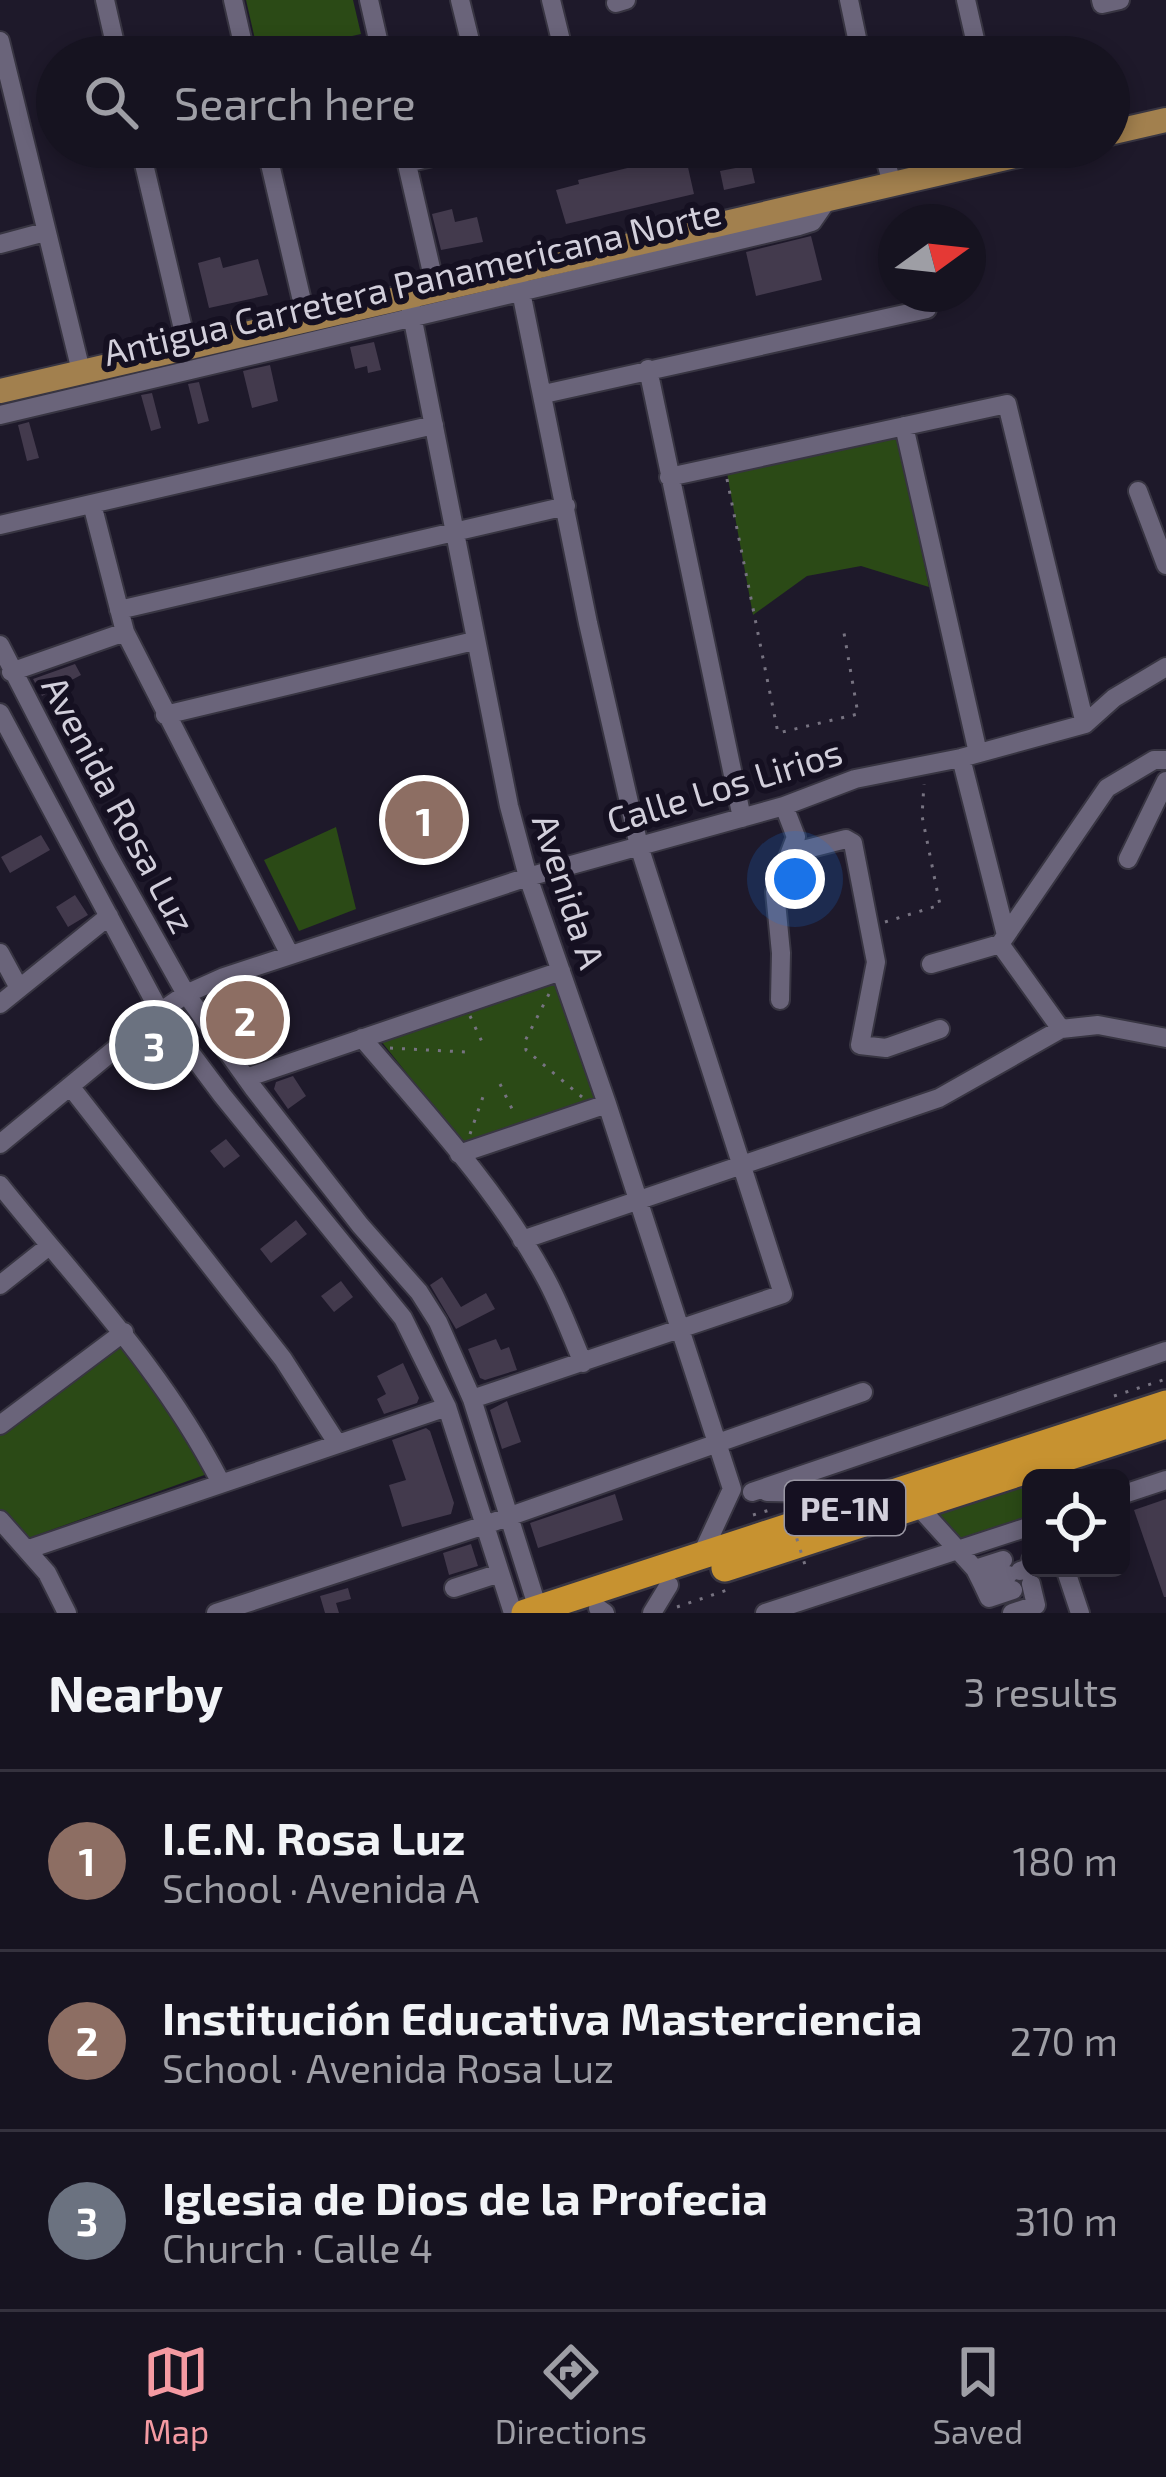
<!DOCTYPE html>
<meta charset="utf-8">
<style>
body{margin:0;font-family:"Exo 2",sans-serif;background:#23202d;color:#f1f3f6}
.controls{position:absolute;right:36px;bottom:36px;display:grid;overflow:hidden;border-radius:18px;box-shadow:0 6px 18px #0003}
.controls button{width:108px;height:108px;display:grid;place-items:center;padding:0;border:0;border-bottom:3px solid #35323e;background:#161320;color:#f1f3f6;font:60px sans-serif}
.compass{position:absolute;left:878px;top:204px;width:108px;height:108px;border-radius:50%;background:#161320;box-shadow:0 6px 18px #0003;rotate:75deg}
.you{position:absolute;left:795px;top:879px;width:42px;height:42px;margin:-30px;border:9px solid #fff;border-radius:50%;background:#1a73e8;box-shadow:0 0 0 18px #1a73e833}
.badge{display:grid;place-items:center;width:78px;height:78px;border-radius:50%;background:#f49aa2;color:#fff;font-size:39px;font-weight:700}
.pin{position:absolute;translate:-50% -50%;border:6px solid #fff;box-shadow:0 3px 12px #0006}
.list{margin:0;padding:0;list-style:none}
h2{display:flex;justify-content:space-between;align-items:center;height:156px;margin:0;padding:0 48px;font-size:51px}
h2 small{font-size:39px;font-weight:400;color:#9e9ea5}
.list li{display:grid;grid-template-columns:78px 1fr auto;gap:36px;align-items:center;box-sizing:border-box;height:180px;padding:0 48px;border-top:3px solid #35323e}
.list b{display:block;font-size:45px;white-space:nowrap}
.list p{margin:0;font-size:39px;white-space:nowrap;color:#9e9ea5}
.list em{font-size:39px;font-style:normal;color:#9e9ea5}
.icon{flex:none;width:66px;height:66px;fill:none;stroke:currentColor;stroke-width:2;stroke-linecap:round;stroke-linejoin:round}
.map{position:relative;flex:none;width:1166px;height:1613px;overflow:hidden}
.search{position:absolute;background:#161320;box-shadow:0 6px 18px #0003;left:36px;right:36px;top:36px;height:132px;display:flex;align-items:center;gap:30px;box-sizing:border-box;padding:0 42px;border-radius:66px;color:#9e9ea5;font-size:45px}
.sheet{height:696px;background:#161320}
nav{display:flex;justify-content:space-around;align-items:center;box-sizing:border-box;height:168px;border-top:3px solid #35323e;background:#161320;font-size:33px;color:#9e9ea5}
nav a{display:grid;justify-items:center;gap:6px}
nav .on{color:#f49aa2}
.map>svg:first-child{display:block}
.green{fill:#2b4a16}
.building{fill:#433a4d}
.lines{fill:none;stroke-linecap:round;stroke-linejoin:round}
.minor-casing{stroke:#383542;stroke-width:22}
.major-casing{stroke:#383542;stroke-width:28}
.highway-casing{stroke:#383542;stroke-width:32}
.path{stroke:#777381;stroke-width:3;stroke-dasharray:3 9;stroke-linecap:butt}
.minor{stroke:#6a647a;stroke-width:18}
.major{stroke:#a2804e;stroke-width:24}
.highway{stroke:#c79230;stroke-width:27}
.path-bridge{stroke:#777381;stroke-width:3;stroke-dasharray:3 9;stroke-linecap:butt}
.labels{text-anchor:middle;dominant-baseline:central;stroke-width:12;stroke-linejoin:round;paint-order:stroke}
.shield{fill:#151021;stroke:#9996a3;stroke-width:3}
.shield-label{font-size:33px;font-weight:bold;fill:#d2cfdb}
.street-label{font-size:36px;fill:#d2cfdb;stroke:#151021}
</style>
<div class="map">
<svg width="1166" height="1613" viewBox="0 0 1166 1613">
<rect width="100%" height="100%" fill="#1e192a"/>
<!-- green -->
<path class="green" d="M246 0H353L361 34 259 57Z
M898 437 929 587 861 566 807 576 753 615 727 473Z
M336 827 356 909 299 931 264 860Z
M556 982 599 1097 463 1144 381 1041Z
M121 1339 210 1473 26 1539 0 1511V1431Z
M1030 1484 1026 1523 966 1543 936 1515Z"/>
<!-- building -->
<path class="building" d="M835 147H869L870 153 839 161Z
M685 154 694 194 566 224 556 190 579 184 578 180Z
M751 165 755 183 724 190 720 171Z
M452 209 455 222 477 217 483 242 441 250 432 214Z
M811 236 822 280 756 296 746 252Z
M220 257 223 268 258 259 268 295 209 308 198 263Z
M374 342 381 370 368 373 367 366 355 369 350 347Z
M270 365 278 401 252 408 243 371Z
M199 382 209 421 198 424 188 384Z
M152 393 161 428 151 431 141 395Z
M29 422 39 458 27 461 18 425Z
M75 664 81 675 42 696 33 679Z
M41 835 50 850 10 873 1 857Z
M75 895 88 915 68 927 56 907Z
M255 981 259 991 255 994 272 1027 278 1053 251 1062 210 998Z
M293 1076 306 1096 288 1109 274 1089 276 1082Z
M226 1139 240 1156 224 1168 210 1151Z
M296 1220 307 1234 271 1263 260 1249Z
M442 1277 461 1307 486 1293 495 1309 456 1329 430 1285Z
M341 1281 353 1297 334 1312 321 1296Z
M496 1339 501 1350 509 1347 517 1370 485 1380 480 1378 468 1349Z
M403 1363 419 1398 417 1403 384 1414 377 1399 386 1394 377 1376Z
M507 1401 521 1442 502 1449 490 1410Z
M426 1428 430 1431 454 1503 451 1514 402 1527 389 1485 406 1480 392 1440Z
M615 1494 623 1520 538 1548 530 1523Z
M1166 1499V1597H1164L1134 1510Z
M471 1544 478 1566 449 1575 443 1553Z
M348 1588 351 1599 336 1603 339 1613H325L320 1596Z"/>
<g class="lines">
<!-- minor casing -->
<g class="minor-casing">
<path id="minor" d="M105 0 118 57
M233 0 246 57
M369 0 382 57
M460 0 474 57
M551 0 565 57
M849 0 861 57
M966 0 979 57
M1101 0 1102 4 1120 0
M616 3 626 0
M0 41 81 371
M140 147 187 346
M266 147 306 318
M403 147 436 290
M882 147 892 184
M407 163 473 147
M0 244 45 232
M408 295 509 806 528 877 607 1104 732 1489 701 1556
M648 369 742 818
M544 394 927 309
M0 415 799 226 812 222 828 199
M904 426 978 753
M669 477 1007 404 1085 724
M1138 491 1166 565
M92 504 125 632 289 953
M0 525 434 425
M119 610 566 506
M0 645 108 855 186 994 254 1089 360 1225 419 1292 438 1322 472 1399 538 1609
M11 672 125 632
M0 713 160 1012 222 1095 403 1318 447 1407 513 1613
M165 715 474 641
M961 758 1006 935
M791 853 846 839 853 843 876 962 860 1045 886 1048 940 1029
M1128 859 1166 781
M0 953 19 988
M931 964 1000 944
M780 1000 781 953 775 892 796 837 784 806
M0 1004 109 916
M1061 1029 1000 944 1107 788 1154 760H1166
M362 1038C426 1113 498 1190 545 1277 560 1304 571 1335 583 1363
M246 1078 561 971
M70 1086 283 1359 337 1443
M0 1144 160 1012 186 994 224 977 528 877 784 806 855 779 961 758 1085 724 1114 698 1166 667
M459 1154 607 1104
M0 1185C79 1284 162 1368 220 1481
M522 1240 939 1098 1061 1029 1098 1025 1166 1038
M0 1285 49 1246
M472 1399 783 1294 639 846 588 623 517 272
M0 1425 124 1332
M752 1492 1166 1351
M767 1492 871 1494
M1121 1495 1166 1480
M918 1506 975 1569 982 1583 1008 1575
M0 1520 47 1573 67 1613
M29 1549 447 1407
M1065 1568 1080 1613
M975 1569 1003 1560
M1020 1571 1029 1568 1031 1560
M982 1583 989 1598 1013 1590
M454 1588 500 1573
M598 1608 605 1613
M216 1613 485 1525 863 1392
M652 1613 669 1585
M765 1613 1031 1526
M1012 1613 1036 1605 1031 1584"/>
</g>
<!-- major casing -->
<g class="major-casing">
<path id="major" d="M1109 133 1166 120
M0 391 1053 147"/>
</g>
<!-- highway casing -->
<g class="highway-casing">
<path id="highway" d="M725 1568 1166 1425
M525 1613 1166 1404"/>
</g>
<!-- path -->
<path class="path" d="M727 479 778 733 858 714 844 633
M885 922 940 905 922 816 924 784
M549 994 525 1041 526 1050 582 1097
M470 1016 483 1044
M390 1048 465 1052
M500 1084 515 1115
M470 1134 485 1091
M1114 1396 1166 1379
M753 1515 773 1509
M677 1607 730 1589"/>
<!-- minor -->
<use href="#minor" class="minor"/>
<!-- major -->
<use href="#major" class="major"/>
<!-- highway -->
<use href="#highway" class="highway"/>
<!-- path-bridge -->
<path class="path-bridge" d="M786 1504 805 1565"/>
</g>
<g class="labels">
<!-- shield labels -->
<rect class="shield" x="785" y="1481" width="120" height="54" rx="9"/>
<g class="shield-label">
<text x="845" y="1508">PE-1N</text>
</g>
<!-- street labels -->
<g class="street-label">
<text transform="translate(412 281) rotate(-13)">Antigua Carretera Panamericana Norte</text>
<text transform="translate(724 785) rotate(-17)">Calle Los Lirios</text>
<text transform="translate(120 804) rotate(62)">Avenida Rosa Luz</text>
<text transform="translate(570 891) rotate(72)">Avenida A</text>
</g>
</g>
</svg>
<div class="controls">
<button><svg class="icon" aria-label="locate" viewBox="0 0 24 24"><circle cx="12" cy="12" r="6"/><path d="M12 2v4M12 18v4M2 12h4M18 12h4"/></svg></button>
</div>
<svg class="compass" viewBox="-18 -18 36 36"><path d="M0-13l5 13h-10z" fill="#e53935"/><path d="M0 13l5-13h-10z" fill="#9e9ea5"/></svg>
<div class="you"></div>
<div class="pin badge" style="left:424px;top:820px;background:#8d6e63">1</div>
<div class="pin badge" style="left:245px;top:1020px;background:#8d6e63">2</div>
<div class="pin badge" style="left:154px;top:1045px;background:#6b7280">3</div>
<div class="search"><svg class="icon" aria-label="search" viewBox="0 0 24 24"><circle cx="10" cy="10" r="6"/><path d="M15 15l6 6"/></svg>Search here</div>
</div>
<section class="sheet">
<h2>Nearby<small>3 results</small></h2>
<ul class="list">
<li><span class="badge" style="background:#8d6e63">1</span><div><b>I.E.N. Rosa Luz</b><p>School · Avenida A</p></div><em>180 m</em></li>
<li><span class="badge" style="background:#8d6e63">2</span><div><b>Institución Educativa Masterciencia</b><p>School · Avenida Rosa Luz</p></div><em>270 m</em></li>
<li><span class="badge" style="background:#6b7280">3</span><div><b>Iglesia de Dios de la Profecia</b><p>Church · Calle 4</p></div><em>310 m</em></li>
</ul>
</section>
<nav>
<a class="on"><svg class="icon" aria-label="map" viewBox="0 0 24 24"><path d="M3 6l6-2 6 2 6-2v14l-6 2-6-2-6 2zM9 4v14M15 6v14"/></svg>Map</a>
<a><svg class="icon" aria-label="directions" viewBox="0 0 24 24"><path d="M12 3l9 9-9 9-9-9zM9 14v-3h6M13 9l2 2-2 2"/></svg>Directions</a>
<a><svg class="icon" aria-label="saved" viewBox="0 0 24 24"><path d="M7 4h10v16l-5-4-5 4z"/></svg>Saved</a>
</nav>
